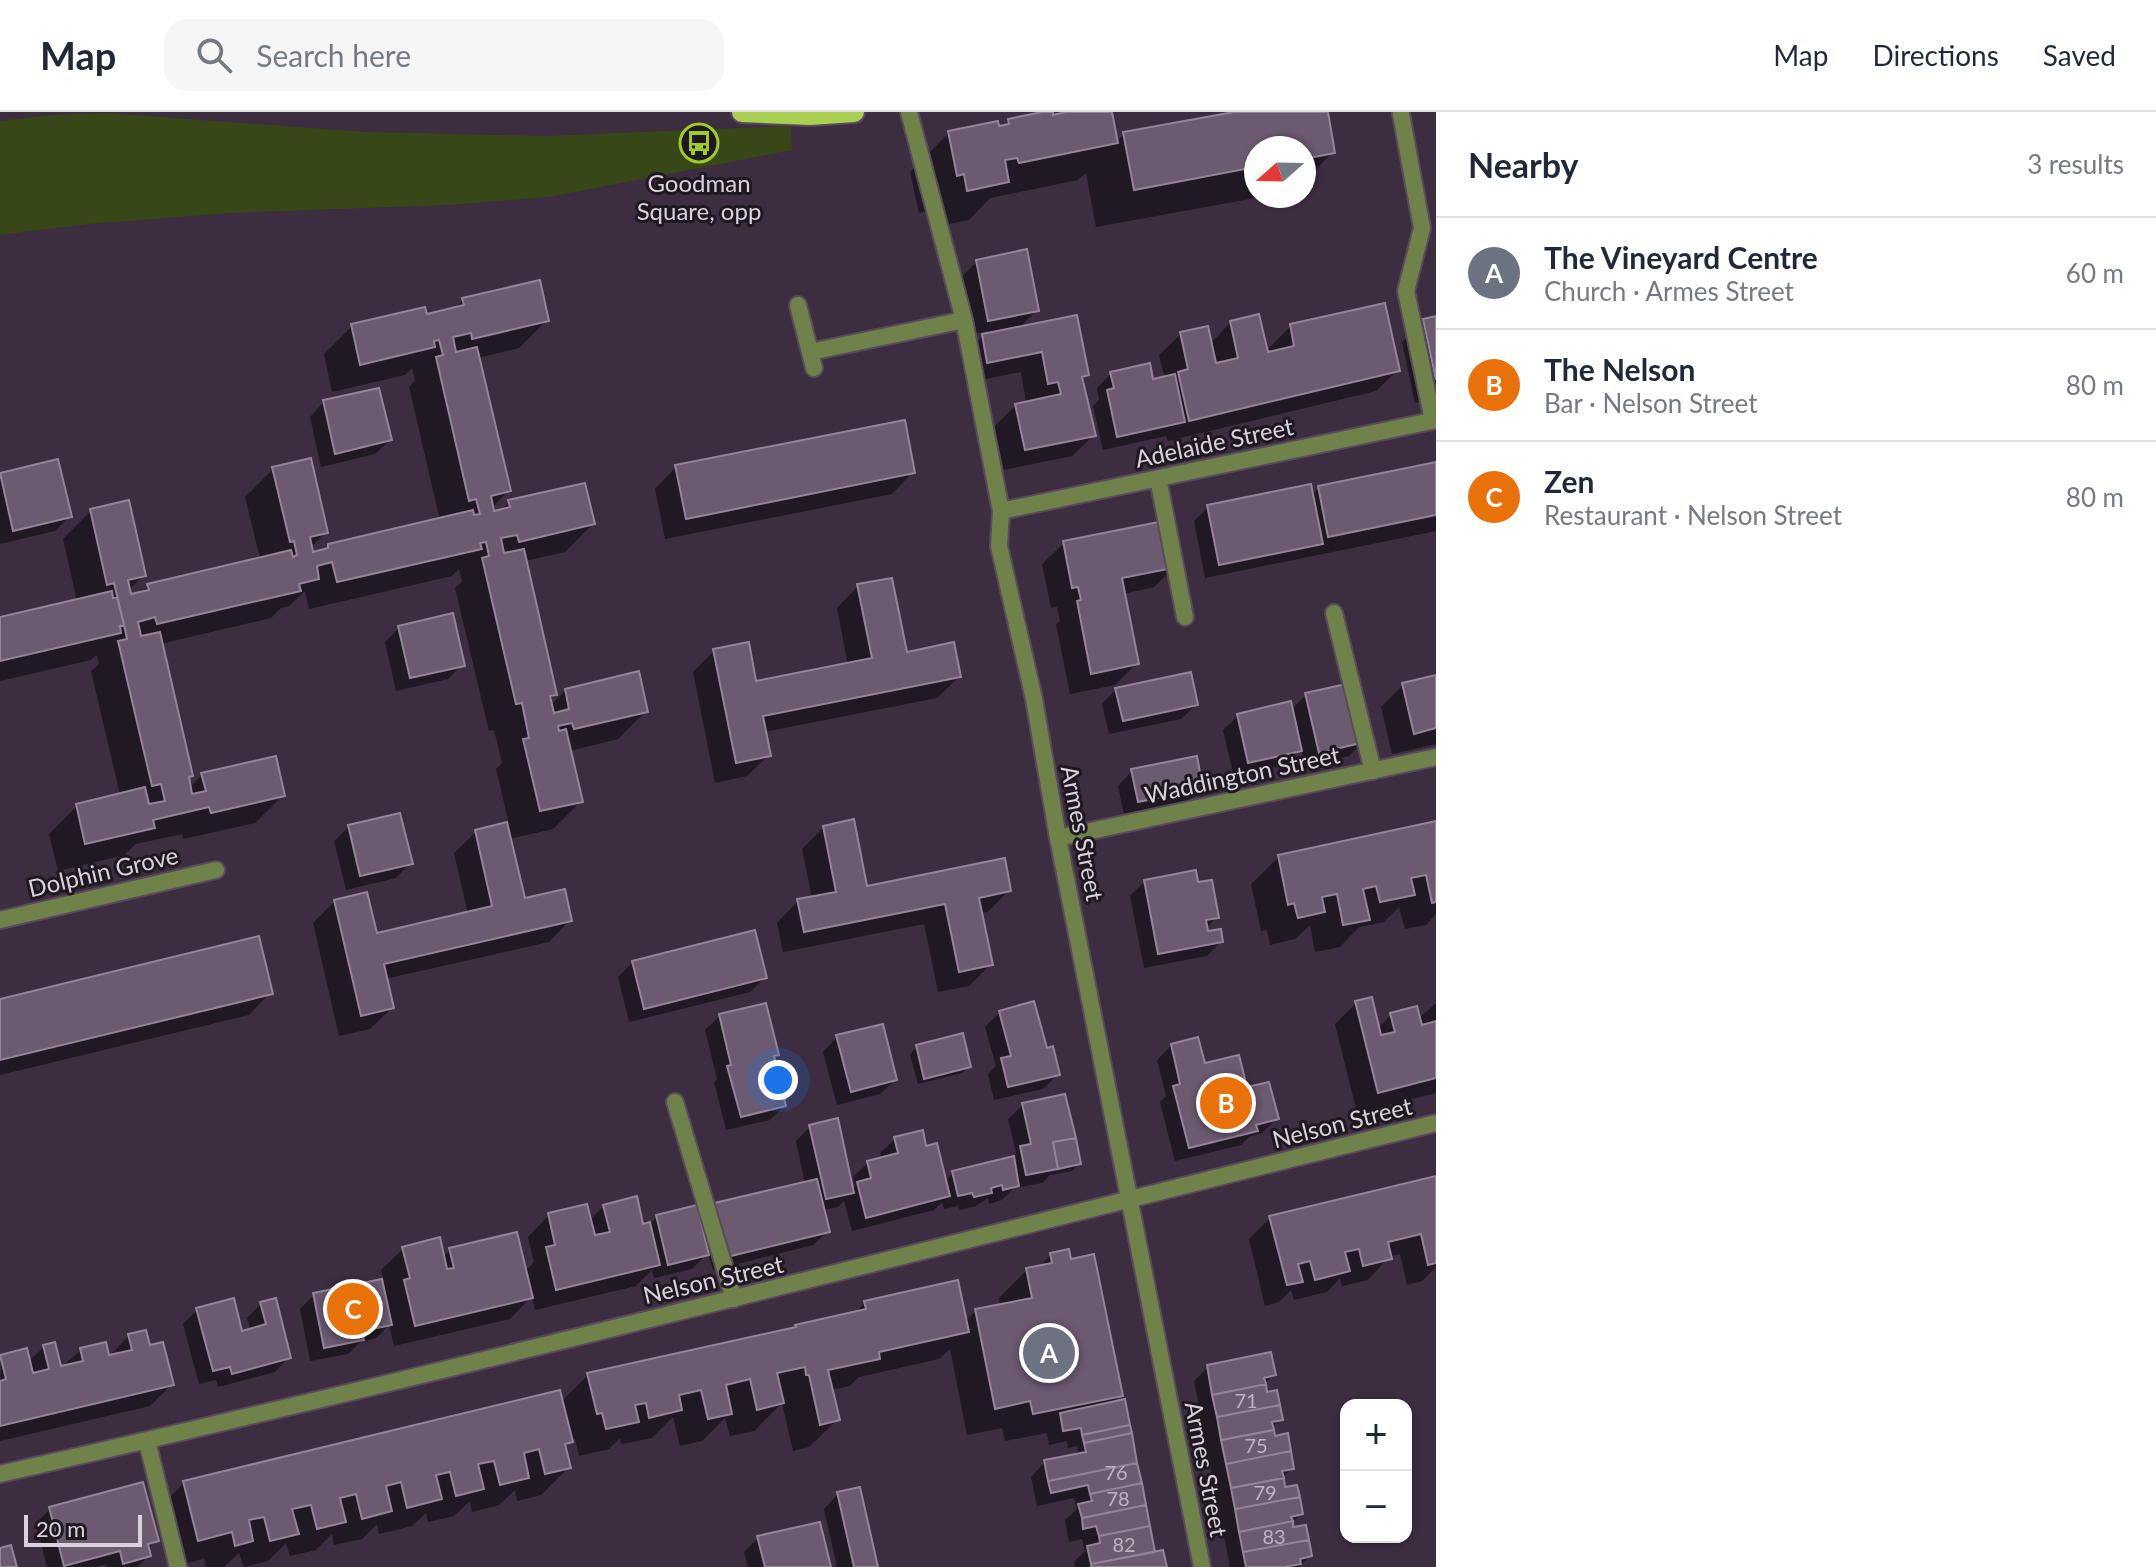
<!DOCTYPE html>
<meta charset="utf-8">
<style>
body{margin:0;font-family:Lato,sans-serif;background:#f6f6f7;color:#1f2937}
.controls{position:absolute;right:24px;bottom:24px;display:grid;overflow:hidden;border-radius:16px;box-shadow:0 2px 6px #0004}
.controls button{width:72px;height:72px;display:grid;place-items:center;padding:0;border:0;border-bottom:2px solid #e0e1e3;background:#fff;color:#1f2937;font:40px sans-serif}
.compass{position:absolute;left:1244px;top:24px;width:72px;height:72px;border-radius:50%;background:#fff;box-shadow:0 2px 6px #0004;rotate:250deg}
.scale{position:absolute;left:24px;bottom:20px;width:118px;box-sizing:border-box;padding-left:8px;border:4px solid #dbd1de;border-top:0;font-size:22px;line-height:28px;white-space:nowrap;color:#dbd1de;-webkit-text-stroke:6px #1f1821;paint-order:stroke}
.you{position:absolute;left:778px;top:968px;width:28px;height:28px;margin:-20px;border:6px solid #fff;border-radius:50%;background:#1a73e8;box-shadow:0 0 0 12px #1a73e833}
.badge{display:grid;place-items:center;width:52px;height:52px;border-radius:50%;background:#ea580c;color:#fff;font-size:26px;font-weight:700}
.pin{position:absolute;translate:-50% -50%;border:4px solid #fff;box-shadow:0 2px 8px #0006}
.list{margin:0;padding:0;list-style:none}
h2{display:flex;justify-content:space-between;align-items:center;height:104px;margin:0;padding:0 32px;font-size:34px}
h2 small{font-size:26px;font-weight:400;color:#747a83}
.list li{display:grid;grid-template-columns:52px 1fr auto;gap:24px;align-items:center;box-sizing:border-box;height:112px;padding:0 32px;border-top:2px solid #e0e1e3}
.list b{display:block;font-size:30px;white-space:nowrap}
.list p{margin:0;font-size:26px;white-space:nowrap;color:#747a83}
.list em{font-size:26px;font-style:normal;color:#747a83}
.icon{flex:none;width:44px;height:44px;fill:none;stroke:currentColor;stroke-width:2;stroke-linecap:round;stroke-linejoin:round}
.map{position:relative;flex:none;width:1436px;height:1455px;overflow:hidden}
header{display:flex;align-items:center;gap:48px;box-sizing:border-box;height:112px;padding:0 40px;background:#fff;border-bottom:2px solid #e0e1e3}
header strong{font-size:38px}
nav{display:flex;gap:44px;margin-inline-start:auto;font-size:28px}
.search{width:560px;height:72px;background:#f6f6f7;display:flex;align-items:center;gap:20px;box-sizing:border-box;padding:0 28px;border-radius:24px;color:#747a83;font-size:30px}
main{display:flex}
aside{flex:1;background:#fff}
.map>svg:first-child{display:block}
.green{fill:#384717}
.shadow{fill:#0007}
.building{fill:#6b5a70;stroke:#95839a;stroke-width:2}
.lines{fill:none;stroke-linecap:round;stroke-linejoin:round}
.lane-casing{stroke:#594b5c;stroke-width:20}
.street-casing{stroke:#594b5c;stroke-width:20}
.primary-casing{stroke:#594b5c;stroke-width:24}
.lane{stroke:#6f8249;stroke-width:16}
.street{stroke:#6f8249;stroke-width:16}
.primary{stroke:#aad053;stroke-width:20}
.labels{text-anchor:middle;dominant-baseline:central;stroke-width:6;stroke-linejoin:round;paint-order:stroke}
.number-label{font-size:20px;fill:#bfb3c2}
.poi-label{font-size:24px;fill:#dbd1de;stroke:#1f1821}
.street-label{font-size:24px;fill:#dbd1de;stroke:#1f1821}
</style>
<header>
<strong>Map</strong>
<div class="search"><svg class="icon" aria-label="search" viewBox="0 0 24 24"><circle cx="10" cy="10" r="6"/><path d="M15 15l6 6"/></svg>Search here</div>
<nav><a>Map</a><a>Directions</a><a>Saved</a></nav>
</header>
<main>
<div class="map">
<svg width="1436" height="1455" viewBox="0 0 1436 1455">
<rect width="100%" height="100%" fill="#3c2d40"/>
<!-- green -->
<path class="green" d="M106 1 365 20 547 24 791 14 792 38 549 85 449 93 230 101 89 112 0 123V9L50 3Z"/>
<!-- shadow -->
<path class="shadow" d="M1063 0H1110L1116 30 1124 22 1245 0H1326L1333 40 1304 69V36H1256V84H1266L1096 115 1086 61 1078 68 990 86 969 108 929 116 926 99 919 101 910 60 949 21 997 16 1003 15 1009 9 1052 5Z
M977 150 1037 198 1018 217 1087 263 1081 269 1094 323 1072 344 1004 358 994 315 1016 293 1026 291 1021 260 966 271 961 246 988 219 974 222 962 164Z
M463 188 547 208 519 236 478 246 508 379 492 396 493 401 500 399 509 390 593 412 565 440 525 449 555 582 549 588 550 594 566 578 646 599 618 627 569 639 581 689 553 717 509 727 523 789 570 808 549 830 385 867 392 896 370 917 339 924 313 811 335 789 375 823 468 802 454 741 476 720 509 712 496 657 502 651 494 618 489 619 455 476 462 470 459 457 452 464 309 497 305 479 289 494 281 496 271 506 160 532 191 664 187 668 189 676 202 663 283 683 255 711 183 727 182 722 136 732 124 743 58 759 49 722 77 694 120 683 91 559 99 552 97 543 91 548 0 569V507L77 489 63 427 91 399 144 463 128 479 130 485 140 482 148 474 260 446 245 385 273 357 326 420 310 436 312 442 322 440 329 433 440 408 409 275 415 269 412 256 405 263 332 280 324 242 352 214 453 198Z
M1436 206V286L1415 291 1402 230 1424 209Z
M1231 210 1266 242H1271L1269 236 1291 214 1398 258 1376 279 1168 329 1166 324 1103 338 1093 294 1099 288 1097 276 1111 262 1152 270 1165 267 1159 243 1181 222 1210 232Z
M324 290 390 328 375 342 321 355 310 305Z
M57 349 69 405 55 419 0 432V363Z
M1436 352V419L1205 466 1194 409 1208 395 1311 384 1319 376Z
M676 355 913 360 892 382 665 427 655 377Z
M1064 431 1176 454 1154 475 1123 482 1137 551 1115 573 1070 582 1056 512 1060 509 1057 495 1051 496 1042 452Z
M858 474 905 542 959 565 937 586 764 620 769 643 747 664 715 671 693 560 714 539 754 572 848 553 837 496Z
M399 516 462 553 448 567 396 579 385 530Z
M1436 565V632L1392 642 1381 595 1403 573Z
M1116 577 1196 593 1181 607 1109 622 1102 592Z
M1306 583 1363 630 1349 644 1305 654 1301 636 1285 652 1234 665 1223 618 1238 604 1291 598Z
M1132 659 1201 676 1187 690 1124 703 1118 674Z
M1436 711V802L1426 813 1405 817 1399 795 1384 810 1359 815 1340 835 1315 840 1310 813 1295 827 1270 833 1267 818 1261 819 1251 772 1279 745Z
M349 715 410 751 396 766 346 778 334 729Z
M823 716 865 776 1009 778 988 800 980 801 990 853 969 874 938 880 924 812 783 840 777 811 798 789 812 786 802 737Z
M1145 769 1197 773 1217 805 1205 817 1221 829 1207 844 1144 856 1130 784Z
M633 850 765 865 750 880 629 910 618 865Z
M270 881 249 903 0 963V889Z
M1356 891 1378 916 1391 903 1418 907 1436 891V981L1357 1001 1335 912Z
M1000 900 1058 962 1043 977 994 988 988 962 996 954 985 915Z
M720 904 777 942 772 946 784 994 770 1008 726 1018 714 970 717 967 705 918Z
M837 925 895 968 880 982 837 993 823 940Z
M1172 933 1246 977 1277 1007 1262 1021 1250 1024 1241 1033 1175 1049 1160 990 1166 984 1157 948Z
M917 935 969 954 962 961 918 972 910 942Z
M1023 993 1079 1052 1072 1059 1050 1063 1042 1071 1014 1076 1002 1088 989 1092 988 1086 976 1094 960 1098 958 1094 944 1097 942 1090 934 1098 852 1119 844 1089 838 1095 823 1098 828 1119 813 1133 713 1158 708 1141 692 1157 654 1166 652 1158 636 1174 535 1198 532 1184 510 1207 394 1234 389 1213 376 1226 360 1230 348 1242 310 1249 300 1197 314 1183 384 1169 381 1158 403 1137 442 1146 450 1138 525 1159 534 1150 528 1125 549 1103 590 1108 604 1094 642 1114 650 1112 657 1105 699 1109 715 1093 805 1072 796 1029 810 1015 852 1078 855 1074 853 1065 868 1051 882 1047 880 1041 895 1027 925 1037 944 1070 953 1061 1010 1047 1016 1041 1008 1007Z
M1436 1066V1155L1422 1169 1407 1173 1400 1142 1389 1145 1368 1168 1342 1174 1340 1166 1327 1180 1294 1188 1291 1178 1279 1190 1265 1194 1249 1127 1270 1106Z
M1051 1143 1121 1283 1112 1292 1154 1442 1165 1455H1075L1074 1450 1085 1439 1082 1427 1069 1430 1065 1408 1077 1397 1074 1386 1037 1394 1031 1365 1045 1350 1072 1345 1078 1339 1077 1334 1068 1336 1067 1329 1049 1333 1047 1321 1005 1329 1002 1316 967 1323 950 1237 939 1247 859 1265 850 1274 831 1278 837 1308 809 1335 793 1339 782 1291 754 1319 730 1324 725 1306 702 1329 680 1334 673 1305 652 1326 622 1332 620 1326 609 1337 579 1344 575 1327 571 1328 564 1336 569 1355 541 1383 517 1389 515 1378 499 1393 472 1400 470 1389 454 1404 428 1410 426 1401 412 1414 379 1422 377 1412 362 1427 334 1433 332 1422 316 1438 290 1444 286 1431 268 1449 244 1455 239 1441 224 1455H206L204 1447 170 1455 156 1399 184 1371 561 1290 588 1263 855 1201 865 1191 965 1209 976 1199 1000 1194 999 1186 1027 1158 1039 1155Z
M261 1192 289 1245 275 1260 218 1275 216 1268 199 1272 183 1212 197 1198 241 1221 251 1219 247 1206Z
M129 1224 148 1236 171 1273 150 1294 0 1329 1 1245 28 1250 44 1235 59 1257 81 1238 107 1246Z
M1208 1255 1274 1262 1264 1272 1266 1283 1281 1307 1271 1316 1273 1326 1292 1356 1281 1367 1283 1377 1301 1402 1291 1412 1310 1444 1299 1455H1230L1194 1269Z
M838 1382 876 1455H837L824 1397Z
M50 1397 156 1428 147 1438 149 1443 137 1455H107L106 1452 95 1455H47L36 1411Z
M758 1426 829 1455H748L744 1440Z"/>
<!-- building -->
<path class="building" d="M1042 0H1053V3L1066 0H1112L1118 31 1019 51 1017 46 1005 48 1009 70 967 79 964 62 957 64 948 19 998 9 999 14 1009 12 1008 7Z
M1234 0H1328L1335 41 1304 47V36H1256V55L1134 78 1123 20Z
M1027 137 1039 199 988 209 976 148Z
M540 168 549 209 472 227 471 221 453 225 456 240 477 235 511 379 491 384 494 399 510 395 508 388 585 371 595 412 519 430 517 423 501 426 504 441 524 437 557 583 550 584 554 601 569 597 565 577 639 559 648 600 574 617 572 611 558 614 559 619 566 617 583 690 540 699 523 627 529 626 522 591 516 592 482 446 489 444 486 430 480 431 482 437 337 470 332 450 317 454 319 467 299 472 301 479 157 512 155 505 138 510 141 524 160 520 193 664 189 665 192 682 206 679 201 661 276 644 285 684 211 701 209 695 153 708 155 716 85 732 76 692 145 675 149 692 165 689 161 672 152 674 118 529 127 527 124 513 114 471 107 473 90 397 129 388 146 464 128 468 131 482 149 478 147 472 291 438 293 445 297 443 294 429 290 430 272 355 311 346 328 421 310 425 313 440 328 436V432L473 398 474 403 480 402 476 387 469 389 436 245 443 243 439 228 434 229 435 235 360 253 351 212 425 195 427 202 464 193 462 186Z
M1385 191 1400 259 1189 309 1178 260 1188 257 1180 220 1208 214 1216 251 1238 246 1230 209 1259 202 1268 240 1294 234 1290 212Z
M1077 203 1089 263 1082 265 1096 324 1025 338 1015 292 1061 282 1058 270 1048 272 1042 240 987 251 982 222Z
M1436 204V268L1423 207Z
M1150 251 1153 267 1175 262 1185 310 1117 325 1107 278 1114 276 1110 260Z
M379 276 392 328 335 342 323 288Z
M905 308 915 361 686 407 675 353Z
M58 347 72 405 13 419 0 361Z
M1436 350V403L1328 425 1318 374Z
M1311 372 1323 432 1219 453 1207 393Z
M1169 408 1178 455 1122 466 1139 552 1091 562 1077 489 1081 488 1078 475 1072 476 1063 429Z
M892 466 907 540 954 530 961 565 763 604 771 644 736 651 713 537 749 530 756 569 872 546 857 472Z
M112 479 113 486 117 485 124 513 120 514 121 521 0 549V505Z
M453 501 465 554 410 566 398 514Z
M1191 560 1198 593 1123 609 1115 576Z
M1436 563V616L1414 622 1402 571Z
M1351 571 1365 630 1319 641 1305 581Z
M1291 589 1302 639 1248 651 1237 602Z
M1197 644 1203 677 1138 690 1131 657Z
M400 701 413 752 360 764 348 713Z
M854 707 867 774 1005 746 1011 779 979 786 993 853 959 860 945 792 804 820 797 787 836 780 823 714Z
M1436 709V790L1432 791 1426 763 1411 766 1415 783 1380 790 1376 774 1363 777 1370 808 1343 813 1337 782 1322 785 1325 800 1298 806 1294 791 1288 793 1278 743Z
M507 710 525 786 565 777 572 809 384 852 394 896 361 904 334 788 367 780 377 821 492 794 475 718Z
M1196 758 1198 770 1212 768 1219 806 1206 808 1208 819 1221 817 1223 830 1158 842 1144 768Z
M755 818 767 866 644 897 632 849Z
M259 824 273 882 0 948V887Z
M1372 885 1381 923 1395 920 1390 901 1417 894 1422 913 1436 909V966L1378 981 1355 889Z
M1034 889 1047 936 1053 934 1060 963 1008 975 1001 946 1011 944 999 899Z
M766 891 779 943 774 944 786 994 741 1005 727 954 731 953 719 902Z
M883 912 897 968 851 980 836 923Z
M963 921 971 955 924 967 916 933Z
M1198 925 1205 951 1239 943 1247 975 1269 970 1279 1007 1256 1013 1258 1019 1189 1036 1173 974 1180 972 1171 932Z
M1065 982 1076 1026 1053 1030 1058 1057 1026 1063 1020 1034 1031 1032 1022 991Z
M838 1006 854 1081 826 1087 809 1013Z
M923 1018 926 1034 937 1031 950 1084 866 1106 857 1070 871 1066 867 1049 898 1041 894 1025Z
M1076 1026 1081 1052 1058 1057 1053 1030Z
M1014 1044 1019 1074 1003 1078 1002 1073 991 1076 992 1081 974 1085 972 1081 958 1084 952 1059Z
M1436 1064V1151L1428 1153 1421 1122 1388 1130 1392 1147 1363 1154 1359 1137 1345 1140 1350 1159 1315 1168 1310 1149 1298 1152 1303 1170 1287 1173 1269 1104Z
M817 1067 830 1120 727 1145 714 1091Z
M637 1084 643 1112 650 1110 660 1153 556 1178 546 1135 555 1133 548 1101 587 1092 595 1123 610 1120 603 1093Z
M697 1093 709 1143 668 1153 656 1103Z
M517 1120 533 1186 415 1214 404 1168 410 1166 402 1135 440 1125 447 1157 454 1156 449 1136Z
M1069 1137 1071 1147 1094 1142 1123 1284 1033 1302 1030 1289 995 1297 975 1197 1032 1186 1026 1156 1052 1151 1050 1141Z
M382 1167 392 1213 362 1219 364 1228 324 1236 313 1181Z
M958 1168 969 1220 879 1240 880 1247 828 1258 840 1308 820 1313 809 1263H806L805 1255 777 1261 784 1291 757 1298 750 1267 726 1273 732 1302 708 1307 701 1278 679 1283 682 1298 649 1306 646 1291 635 1293 639 1310 606 1317 602 1301 597 1302 587 1261 796 1215 795 1213 866 1197 864 1189Z
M234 1186 242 1219 266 1212 260 1190 276 1186 291 1246 232 1262 230 1255 213 1259 196 1196Z
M146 1218 150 1233 163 1230 174 1273 0 1314V1269L6 1267 0 1243 27 1236 33 1261 49 1257 43 1233 55 1230 61 1254 83 1249 80 1236 106 1230 109 1243 132 1238 128 1222Z
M1271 1240 1276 1263 1264 1266 1266 1272 1212 1283 1207 1253Z
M1266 1272 1267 1280 1277 1278 1280 1293 1217 1305 1212 1283Z
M560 1278 573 1330 565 1332 571 1356 545 1362 539 1337 524 1341 529 1366 500 1373 494 1349 478 1352 484 1377 456 1384 450 1360 436 1363 442 1387 407 1396 401 1370 386 1374 392 1399 362 1407 356 1382 340 1386 346 1410 317 1417 311 1393 292 1397 299 1422 270 1429 264 1405 249 1408 253 1429 235 1434 232 1420 198 1429 183 1369Z
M1125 1287 1130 1313 1082 1323 1081 1316 1063 1319 1060 1301Z
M1280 1293 1283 1308 1272 1310 1274 1318 1221 1328 1217 1305Z
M1130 1313 1132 1321 1084 1331 1082 1323Z
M1274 1318 1275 1324 1288 1321 1291 1339 1226 1352 1221 1328Z
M1132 1321 1137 1351 1048 1369 1044 1348 1086 1340 1084 1331Z
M1291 1339 1294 1357 1282 1359 1284 1366 1231 1376 1226 1352Z
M1137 1351 1142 1371 1090 1382 1088 1373 1051 1381 1048 1369Z
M1284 1366 1285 1375 1297 1373 1300 1385 1235 1397 1231 1376Z
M143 1370 159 1429 148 1432 151 1444 123 1452 120 1439 64 1454 49 1395Z
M1142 1371 1146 1393 1082 1406 1078 1392 1092 1389 1090 1382Z
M860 1375 878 1455H854L837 1380Z
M1300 1385 1303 1402 1291 1405 1293 1409 1239 1420 1235 1397Z
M1146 1393 1150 1414 1099 1424 1096 1414 1083 1417 1082 1406Z
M1293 1409V1415L1306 1413 1309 1428 1243 1440 1239 1420Z
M820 1410 831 1455H765L757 1424Z
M1150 1414 1155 1440 1091 1452 1087 1434 1100 1431 1099 1424Z
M1309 1428 1312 1444 1300 1447 1301 1452 1285 1455H1246L1243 1440Z
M11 1433 17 1455H0V1436Z
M1163 1438 1167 1455H1091V1452Z"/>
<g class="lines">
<!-- lane casing -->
<g class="lane-casing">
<path id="lane" d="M1401 2 1422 116 1406 179 1433 308
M798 193 814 256"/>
</g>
<!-- street casing -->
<g class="street-casing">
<path id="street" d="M909 0 964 208 1001 399 999 434 1034 587 1058 726 1202 1455
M810 240 964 208
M1158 366 1185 505
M1001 399 1436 308
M1334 501 1373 659
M1058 726 1436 645
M0 808 216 758
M675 990 734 1187
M147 1329 178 1455
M0 1362C481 1253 958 1129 1436 1011"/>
</g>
<!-- primary casing -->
<g class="primary-casing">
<path id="primary" d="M742 0 810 3 854 0"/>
</g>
<!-- lane -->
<use href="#lane" class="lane"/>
<!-- street -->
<use href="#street" class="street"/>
<!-- primary -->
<use href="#primary" class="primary"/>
</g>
<!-- icons -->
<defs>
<g id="bus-ring" transform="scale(2)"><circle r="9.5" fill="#1f1821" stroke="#9fca2c" stroke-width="1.5"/><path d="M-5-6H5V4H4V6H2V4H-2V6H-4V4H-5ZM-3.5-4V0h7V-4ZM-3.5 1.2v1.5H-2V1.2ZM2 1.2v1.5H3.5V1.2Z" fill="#9fca2c"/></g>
</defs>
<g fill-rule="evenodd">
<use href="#bus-ring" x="699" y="31"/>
</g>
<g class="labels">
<!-- number labels -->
<g class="number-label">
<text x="1246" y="1288">71</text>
<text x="1256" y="1333">75</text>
<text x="1116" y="1360">76</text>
<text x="1265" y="1380">79</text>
<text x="1118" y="1386">78</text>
<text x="1274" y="1424">83</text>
<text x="1124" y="1432">82</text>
</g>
<!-- poi labels -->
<g class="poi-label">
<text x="699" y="70">Goodman<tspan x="699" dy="28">Square, opp</tspan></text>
</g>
<!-- street labels -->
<g class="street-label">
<text transform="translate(1214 330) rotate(-12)">Adelaide Street</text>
<text transform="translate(1242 662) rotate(-12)">Waddington Street</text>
<text transform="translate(1083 721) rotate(79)">Armes Street</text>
<text transform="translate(103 759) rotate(-13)">Dolphin Grove</text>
<text transform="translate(1342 1010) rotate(-14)">Nelson Street</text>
<text transform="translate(713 1167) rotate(-13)">Nelson Street</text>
<text transform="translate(1207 1357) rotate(79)">Armes Street</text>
</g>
</g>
</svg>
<div class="controls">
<button>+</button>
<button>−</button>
</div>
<svg class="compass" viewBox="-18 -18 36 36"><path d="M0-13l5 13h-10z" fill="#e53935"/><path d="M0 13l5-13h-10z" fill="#747a83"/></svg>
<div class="scale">20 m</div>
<div class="you"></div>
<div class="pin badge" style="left:1049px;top:1241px;background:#6b7280">A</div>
<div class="pin badge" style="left:1226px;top:991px;background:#e8710a">B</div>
<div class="pin badge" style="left:353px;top:1197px;background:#e8710a">C</div>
</div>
<aside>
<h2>Nearby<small>3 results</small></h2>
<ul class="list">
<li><span class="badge" style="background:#6b7280">A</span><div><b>The Vineyard Centre</b><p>Church · Armes Street</p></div><em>60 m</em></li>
<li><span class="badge" style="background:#e8710a">B</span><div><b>The Nelson</b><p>Bar · Nelson Street</p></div><em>80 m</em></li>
<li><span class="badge" style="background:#e8710a">C</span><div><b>Zen</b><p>Restaurant · Nelson Street</p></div><em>80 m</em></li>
</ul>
</aside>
</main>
